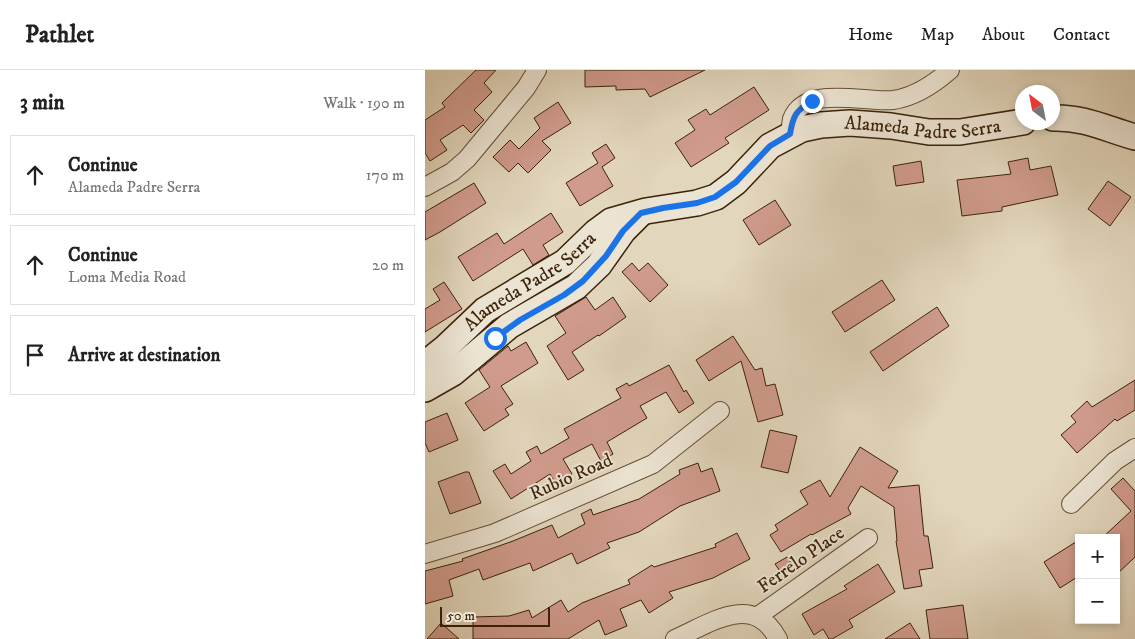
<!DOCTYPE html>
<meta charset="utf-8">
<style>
body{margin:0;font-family:"IM FELL DW Pica",serif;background:#f2f2f2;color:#222}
.controls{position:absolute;right:15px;bottom:15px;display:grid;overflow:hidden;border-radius:0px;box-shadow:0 2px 8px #0003}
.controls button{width:45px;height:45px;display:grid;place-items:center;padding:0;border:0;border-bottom:1px solid #e0e0e0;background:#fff;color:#222;font:25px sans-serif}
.compass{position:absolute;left:590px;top:15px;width:45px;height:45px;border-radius:50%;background:#fff;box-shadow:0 2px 8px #0003;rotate:328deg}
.scale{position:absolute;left:15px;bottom:12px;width:110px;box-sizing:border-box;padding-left:5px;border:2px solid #3b2209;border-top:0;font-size:14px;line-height:18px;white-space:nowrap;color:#3b2209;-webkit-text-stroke:4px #ece4d3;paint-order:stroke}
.stop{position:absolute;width:15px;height:15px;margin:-11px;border:4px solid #1a73e8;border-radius:50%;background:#fff}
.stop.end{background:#1a73e8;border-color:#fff;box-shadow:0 1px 5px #0008}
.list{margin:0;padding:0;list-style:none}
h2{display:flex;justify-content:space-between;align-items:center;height:65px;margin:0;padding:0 20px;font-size:21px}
h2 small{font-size:16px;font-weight:400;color:#767676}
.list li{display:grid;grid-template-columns:32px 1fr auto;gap:15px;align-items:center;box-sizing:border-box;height:80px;margin:0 10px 10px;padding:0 10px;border:1px solid #e0e0e0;border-radius:0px}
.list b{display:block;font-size:19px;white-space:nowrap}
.list p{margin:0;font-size:16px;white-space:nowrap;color:#767676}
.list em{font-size:16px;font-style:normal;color:#767676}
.icon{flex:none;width:28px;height:28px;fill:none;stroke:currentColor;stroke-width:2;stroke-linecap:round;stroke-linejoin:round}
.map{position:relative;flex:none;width:710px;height:569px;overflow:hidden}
header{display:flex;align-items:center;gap:30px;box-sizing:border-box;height:70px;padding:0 25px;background:#fff;border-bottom:1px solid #e0e0e0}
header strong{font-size:24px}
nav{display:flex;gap:28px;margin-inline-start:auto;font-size:18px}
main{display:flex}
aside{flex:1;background:#fff}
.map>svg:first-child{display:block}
.building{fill:#d09b8c;stroke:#3b2209}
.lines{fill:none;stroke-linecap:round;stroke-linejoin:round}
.street-casing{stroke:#654f36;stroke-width:20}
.secondary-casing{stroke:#3b2209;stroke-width:28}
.street{stroke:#ece4d3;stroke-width:18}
.secondary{stroke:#ece4d3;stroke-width:25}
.route{stroke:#1a73e8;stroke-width:6}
.labels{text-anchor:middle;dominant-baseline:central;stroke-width:4;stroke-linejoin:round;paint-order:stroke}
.street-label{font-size:19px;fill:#3b2209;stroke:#ece4d3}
</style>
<header>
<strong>Pathlet</strong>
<nav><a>Home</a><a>Map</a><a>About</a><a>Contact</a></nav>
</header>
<main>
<aside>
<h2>3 min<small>Walk · 190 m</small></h2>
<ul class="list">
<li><svg class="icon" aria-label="ahead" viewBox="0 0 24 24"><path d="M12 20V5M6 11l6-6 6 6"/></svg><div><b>Continue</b><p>Alameda Padre Serra</p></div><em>170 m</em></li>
<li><svg class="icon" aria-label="ahead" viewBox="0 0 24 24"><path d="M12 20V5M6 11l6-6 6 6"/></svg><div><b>Continue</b><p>Loma Media Road</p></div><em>20 m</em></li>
<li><svg class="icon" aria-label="arrive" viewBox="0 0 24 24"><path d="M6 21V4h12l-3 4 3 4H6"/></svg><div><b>Arrive at destination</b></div></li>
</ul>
</aside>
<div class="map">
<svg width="710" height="569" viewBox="0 0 710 569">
<rect width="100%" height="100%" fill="#e2d6bc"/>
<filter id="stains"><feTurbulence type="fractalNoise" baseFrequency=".004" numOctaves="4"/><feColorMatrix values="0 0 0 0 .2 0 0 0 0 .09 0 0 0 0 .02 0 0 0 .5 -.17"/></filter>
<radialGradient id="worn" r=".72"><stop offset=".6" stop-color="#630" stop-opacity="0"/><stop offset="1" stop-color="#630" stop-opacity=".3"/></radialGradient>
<!-- building -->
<path class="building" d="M51 0H71L59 13 67 22 49 40 59 50 46 63 38 55 15 70 22 80 5 91 0 83V50L20 37 17 33Z
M160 0H280L225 27 220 19 191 20V16L160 17Z
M329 17 344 40 300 68 304 73 266 97 250 73 270 60 263 50 281 39 285 45Z
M133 32 146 53 117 71 126 80 103 103 93 93 84 102 68 87 85 70 94 79 115 58 109 48Z
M181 74 190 88 177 97 188 116 155 136 141 113 173 93 167 83Z
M603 88 605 100 626 96 633 125 577 137V141L537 146 532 110 586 104 583 92Z
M496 91 499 112 471 116 468 96Z
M683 111 706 127 685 156 663 139Z
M49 113 61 133 15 162 0 170V142Z
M350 130 366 155 334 175 318 150Z
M126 143 138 162 118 175 124 185 108 195 98 179 48 211 33 187 72 163 79 174Z
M207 193 214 201 223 193 243 215 225 232 197 202Z
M457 210 470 230 420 262 407 242Z
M19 212 37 239 0 262V239L15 230 8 219Z
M161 227 170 240 188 227 201 247 174 266 173 265 147 282 159 300 143 310 122 276 141 263 130 246Z
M512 237 524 256 458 301 445 282Z
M308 266 330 300 337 298 341 316 350 314 358 345 333 352 316 291 284 311 271 290Z
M101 272 113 293 76 316 88 334 80 339 84 345 59 361 40 333 65 317 54 300 83 276 86 281Z
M244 295 259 322 261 320 269 333 254 343 241 322 215 336 222 348 182 372 188 384 176 391 167 374 138 389 147 404 130 413 125 404 86 429 68 401 80 394 86 404 106 391 101 382 112 376 116 384 144 368 139 359 196 328 191 319 202 313 204 316Z
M710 310V340L692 351 690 349 652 383 636 365 651 352 646 346 662 331 667 337Z
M22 343 33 370 4 382 0 373V352Z
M345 360 372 366 363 403 336 397Z
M435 377 473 401 463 418 494 415 499 466H503L508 498 494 500 497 516 479 519 471 471H472L469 437 436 416 423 438 426 444 387 465 386 464 356 482 345 465 353 460 350 455 383 434 375 421 395 410 405 427Z
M273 393 276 402 287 398 295 421 255 436 214 462 182 473 185 478 152 494 147 483 108 501 105 493 58 510 54 499 24 510 28 526 0 534V501L38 491 37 489 88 471 127 455 133 468 160 454 156 444 166 439 168 445 214 429 255 404 254 400Z
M40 402H44L56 433 25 444 13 412Z
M698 408 710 421V487L691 505V468H677L706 441 686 419Z
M312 463 325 489 288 508 244 522 248 528 224 543 216 530 195 539 202 556 180 565 174 550 143 569H48V547L84 546 104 540 107 548 136 530 143 542 157 533 205 514 203 510 227 495 229 497 291 477 290 474Z
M654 470V506L635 518 619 492Z
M362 487 369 497 357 504 350 494Z
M453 494 470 522 424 550 428 557 407 569H404L398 559 389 565 377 544 422 519 419 516Z
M538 535 543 569H505L501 540Z
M16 553 34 569H2Z
M485 553 495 569H460Z"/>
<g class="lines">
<!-- street casing -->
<g class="street-casing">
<path id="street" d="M365 64C366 60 366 54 367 49 381 14 440 33 468 30 490 27 509 14 525 0
M0 117 27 102 42 89 101 18 112 0
M646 434 690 391 710 378
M0 484 70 463 228 394 295 341
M333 546 443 468
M250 569C286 553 328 522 353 569"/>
</g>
<!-- secondary casing -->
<g class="secondary-casing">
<g id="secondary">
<path d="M628 48C659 47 681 59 710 67"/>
<path id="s1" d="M0 294 20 278 60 240 140 192 171 162 186 151 221 141 272 133 291 127 311 112 345 76 377 59 396 55 425 53 466 56 504 62H535L598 52"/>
<path d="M0 319 28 303 84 256 151 217 174 195 198 161 216 143"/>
</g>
</g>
<!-- street -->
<use href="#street" class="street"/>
<!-- secondary -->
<use href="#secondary" class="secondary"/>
</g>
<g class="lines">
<!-- route -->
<path class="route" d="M70 268 95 250 139 225 158 211 181 186 198 161 216 143 238 138 272 133 290 127 311 112 345 76 365 64C368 46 371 40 387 31"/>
</g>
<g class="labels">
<!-- street labels -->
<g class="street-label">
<text stroke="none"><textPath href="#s1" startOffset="576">Alameda Padre Serra</textPath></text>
<text stroke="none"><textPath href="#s1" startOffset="134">Alameda Padre Serra</textPath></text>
<text transform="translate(146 407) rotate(-24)">Rubio Road</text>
<text transform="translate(376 490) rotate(-35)">Ferrelo Place</text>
</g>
</g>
<rect width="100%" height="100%" filter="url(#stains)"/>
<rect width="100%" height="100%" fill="url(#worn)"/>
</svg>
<div class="controls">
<button>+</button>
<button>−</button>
</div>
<svg class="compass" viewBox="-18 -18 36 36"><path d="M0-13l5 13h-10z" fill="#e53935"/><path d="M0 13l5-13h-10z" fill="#767676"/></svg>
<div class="scale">50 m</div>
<div class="stop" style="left:70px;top:268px"></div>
<div class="stop end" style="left:387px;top:31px"></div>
</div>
</main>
